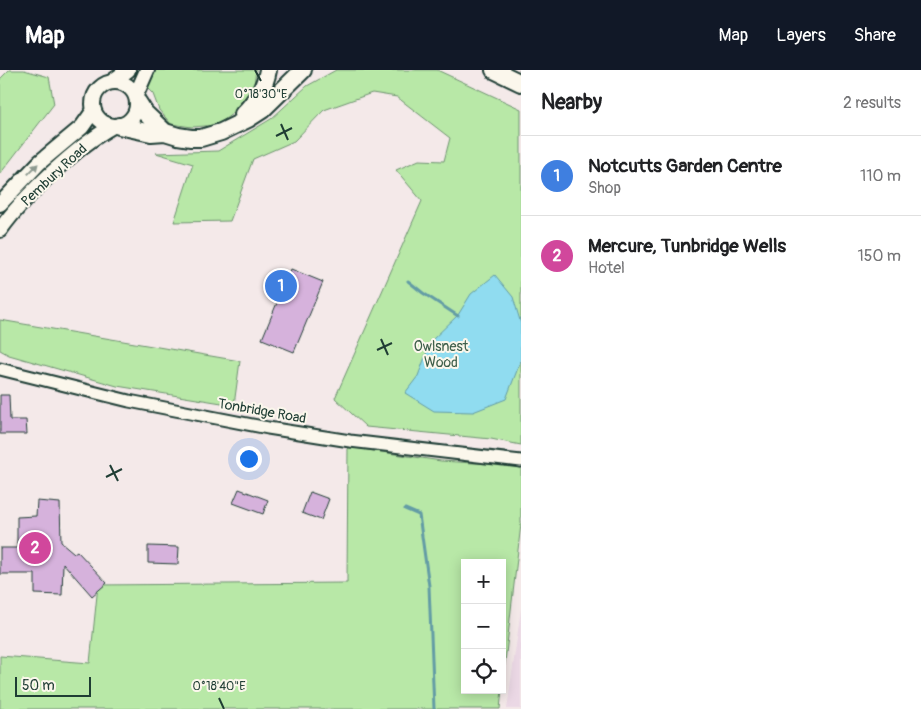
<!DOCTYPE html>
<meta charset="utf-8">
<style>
body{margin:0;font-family:Pangolin,sans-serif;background:#f6f6f6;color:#202124}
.controls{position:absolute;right:15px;bottom:15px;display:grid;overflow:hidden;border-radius:0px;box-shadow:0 2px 12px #0003}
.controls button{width:45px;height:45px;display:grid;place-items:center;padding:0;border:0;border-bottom:1px solid #e0e0e0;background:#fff;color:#202124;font:25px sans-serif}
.scale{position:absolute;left:15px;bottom:12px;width:76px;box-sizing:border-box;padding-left:5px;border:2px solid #1f3d34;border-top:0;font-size:14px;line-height:18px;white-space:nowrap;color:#1f3d34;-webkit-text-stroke:4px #fbf7ec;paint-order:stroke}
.you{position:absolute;left:248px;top:388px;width:18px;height:18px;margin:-12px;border:4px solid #fff;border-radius:50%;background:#1a73e8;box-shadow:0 0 0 8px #1a73e833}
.badge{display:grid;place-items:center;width:32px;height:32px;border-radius:50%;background:#111827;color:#fff;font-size:16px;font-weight:700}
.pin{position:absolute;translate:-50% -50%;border:2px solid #fff;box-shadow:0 1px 5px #0006}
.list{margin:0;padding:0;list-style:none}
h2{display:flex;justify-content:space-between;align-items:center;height:65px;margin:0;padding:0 20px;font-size:21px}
h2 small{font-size:16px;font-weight:400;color:#757577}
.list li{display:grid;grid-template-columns:32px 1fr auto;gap:15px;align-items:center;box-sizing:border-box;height:80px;padding:0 20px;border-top:1px solid #e0e0e0}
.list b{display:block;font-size:19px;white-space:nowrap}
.list p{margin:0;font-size:16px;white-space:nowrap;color:#757577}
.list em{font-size:16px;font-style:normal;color:#757577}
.icon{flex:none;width:28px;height:28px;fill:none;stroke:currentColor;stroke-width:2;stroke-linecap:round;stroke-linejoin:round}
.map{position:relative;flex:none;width:521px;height:639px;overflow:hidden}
header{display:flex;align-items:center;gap:30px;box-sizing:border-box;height:70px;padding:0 25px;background:#111827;color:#fff}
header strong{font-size:24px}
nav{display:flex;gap:28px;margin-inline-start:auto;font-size:18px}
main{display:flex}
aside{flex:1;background:#fff}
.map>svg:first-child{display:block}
.built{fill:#ebd8e5}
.green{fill:#b8e8a7;stroke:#6c926e}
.water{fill:#90dcf0;stroke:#639ca5}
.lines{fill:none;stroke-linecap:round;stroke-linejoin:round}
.stream{stroke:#639ca5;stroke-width:3}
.building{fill:#d6b2dc;stroke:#1f3d34}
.minor-casing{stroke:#1f3d34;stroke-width:15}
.major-casing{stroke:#1f3d34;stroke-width:18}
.highway-casing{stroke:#1f3d34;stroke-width:20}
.minor{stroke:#fbf7ec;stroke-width:11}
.major{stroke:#fbf7ec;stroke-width:14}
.highway{stroke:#fbf7ec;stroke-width:16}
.oneway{fill:#8d9a90}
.ticks{fill:none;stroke:#1f3d34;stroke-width:2}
.labels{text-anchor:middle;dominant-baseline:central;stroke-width:4;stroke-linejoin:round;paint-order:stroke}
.street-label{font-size:14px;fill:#1f3d34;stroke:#fbf7ec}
.park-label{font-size:14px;fill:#3e5f4b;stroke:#fbf7ec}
.ticks-label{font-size:12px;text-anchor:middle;fill:#1f3d34;stroke:#fbf7ec;stroke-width:4;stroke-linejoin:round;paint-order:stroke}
</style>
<header>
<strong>Map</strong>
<nav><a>Map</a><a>Layers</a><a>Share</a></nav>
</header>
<main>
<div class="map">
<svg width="521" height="639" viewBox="0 0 521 639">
<rect width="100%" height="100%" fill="#f4e9e9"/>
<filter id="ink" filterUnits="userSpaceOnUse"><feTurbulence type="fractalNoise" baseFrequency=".02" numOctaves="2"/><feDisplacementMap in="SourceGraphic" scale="10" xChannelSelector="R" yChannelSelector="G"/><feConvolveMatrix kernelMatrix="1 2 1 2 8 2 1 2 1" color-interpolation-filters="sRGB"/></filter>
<g filter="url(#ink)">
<!-- built -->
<path class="built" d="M521 539V639H507Z"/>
<!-- green -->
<path class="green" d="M9 0H24L49 7 54 34 0 104V9Z
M129 0H256L254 14 236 41 217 55 192 57 171 54 159 40 153 24Z
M336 0H437L521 39V375L491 369 366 357 335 328 422 131 396 100 419 90 444 91 450 68 397 27 372 23 324 40 294 71 253 89 230 151 174 152 193 94 156 83 218 81 271 49 307 16Z
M0 250 240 291 234 335 117 316 9 285 0 280Z
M348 377 441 391 521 396V454L502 618V493H465V620H502L500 639H0V586L90 593 98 515 347 513Z"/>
<!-- water -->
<path class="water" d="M495 205 513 227 521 254V290L506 329 473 342 434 341 405 323 418 306 431 271 458 245 471 224Z"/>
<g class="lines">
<!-- stream -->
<path class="stream" d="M408 211 423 223 458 246
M405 439 419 445 429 516 434 639"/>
</g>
<!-- building -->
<path class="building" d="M291 199 323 212 294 282 262 269Z
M0 325H9L10 350H26L27 364H0Z
M239 419 268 430 263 444 233 433Z
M310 422 329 429 321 450 302 443Z
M37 431 60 433 61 472 74 483 77 481 107 513 92 526 63 493 62 525 35 524V504H0V478H17V447L36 446Z
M148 476 179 477 178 494 148 493Z"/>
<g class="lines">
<!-- minor casing -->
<g class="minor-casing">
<path id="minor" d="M0 299 129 331 268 358 350 371 521 391"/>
</g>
<!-- major casing -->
<g class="major-casing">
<path id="major" d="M113 11 128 0
M93 34a22 22 0 1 1 44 0a22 22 0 1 1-44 0Z
M136 25 147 0
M0 134 40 92 82 57 94 40
M0 160C24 126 77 76 113 56"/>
</g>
<!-- highway casing -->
<g class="highway-casing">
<path id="highway" d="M494 0 521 13
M138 32 145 43 165 62
M243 44C256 31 265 18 268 0
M119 56 151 63 165 62 178 66 191 68H201L221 62 248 49 262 40 303 0"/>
</g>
<!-- minor -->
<use href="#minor" class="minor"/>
<!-- major -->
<use href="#major" class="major"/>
<!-- highway -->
<use href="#highway" class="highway"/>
</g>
<!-- one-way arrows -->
<defs><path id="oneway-solid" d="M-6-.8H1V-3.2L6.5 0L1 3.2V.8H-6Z" transform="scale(1.25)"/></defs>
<use class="oneway" href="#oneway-solid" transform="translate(33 99) rotate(-46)"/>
</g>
<!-- ticks -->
<path class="ticks" d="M255 0 261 11M281 54 288 70M276 66 292 58M381 269 388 285M377 280 392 273M110 395 118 411M106 407 122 399M219 628 224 639"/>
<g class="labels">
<!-- street labels -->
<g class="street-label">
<text transform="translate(54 105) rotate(-43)">Pembury Road</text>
<text transform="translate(262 341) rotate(10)">Tonbridge Road</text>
</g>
<!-- park labels -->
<g class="park-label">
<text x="441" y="276">Owlsnest<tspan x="441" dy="16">Wood</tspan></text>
</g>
</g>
<g class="ticks-label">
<text x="261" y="28">0°18'30"E</text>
<text x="219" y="620">0°18'40"E</text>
</g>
</svg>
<div class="controls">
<button>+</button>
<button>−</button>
<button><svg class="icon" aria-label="locate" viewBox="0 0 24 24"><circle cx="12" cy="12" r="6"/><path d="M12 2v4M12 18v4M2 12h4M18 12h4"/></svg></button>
</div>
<div class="scale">50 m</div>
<div class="you"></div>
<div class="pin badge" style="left:281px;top:216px;background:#3f7fe0">1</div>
<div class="pin badge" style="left:35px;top:478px;background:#d1479c">2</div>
</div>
<aside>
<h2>Nearby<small>2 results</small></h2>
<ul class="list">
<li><span class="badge" style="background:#3f7fe0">1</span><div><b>Notcutts Garden Centre</b><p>Shop</p></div><em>110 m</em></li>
<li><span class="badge" style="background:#d1479c">2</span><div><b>Mercure, Tunbridge Wells</b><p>Hotel</p></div><em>150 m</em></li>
</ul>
</aside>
</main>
